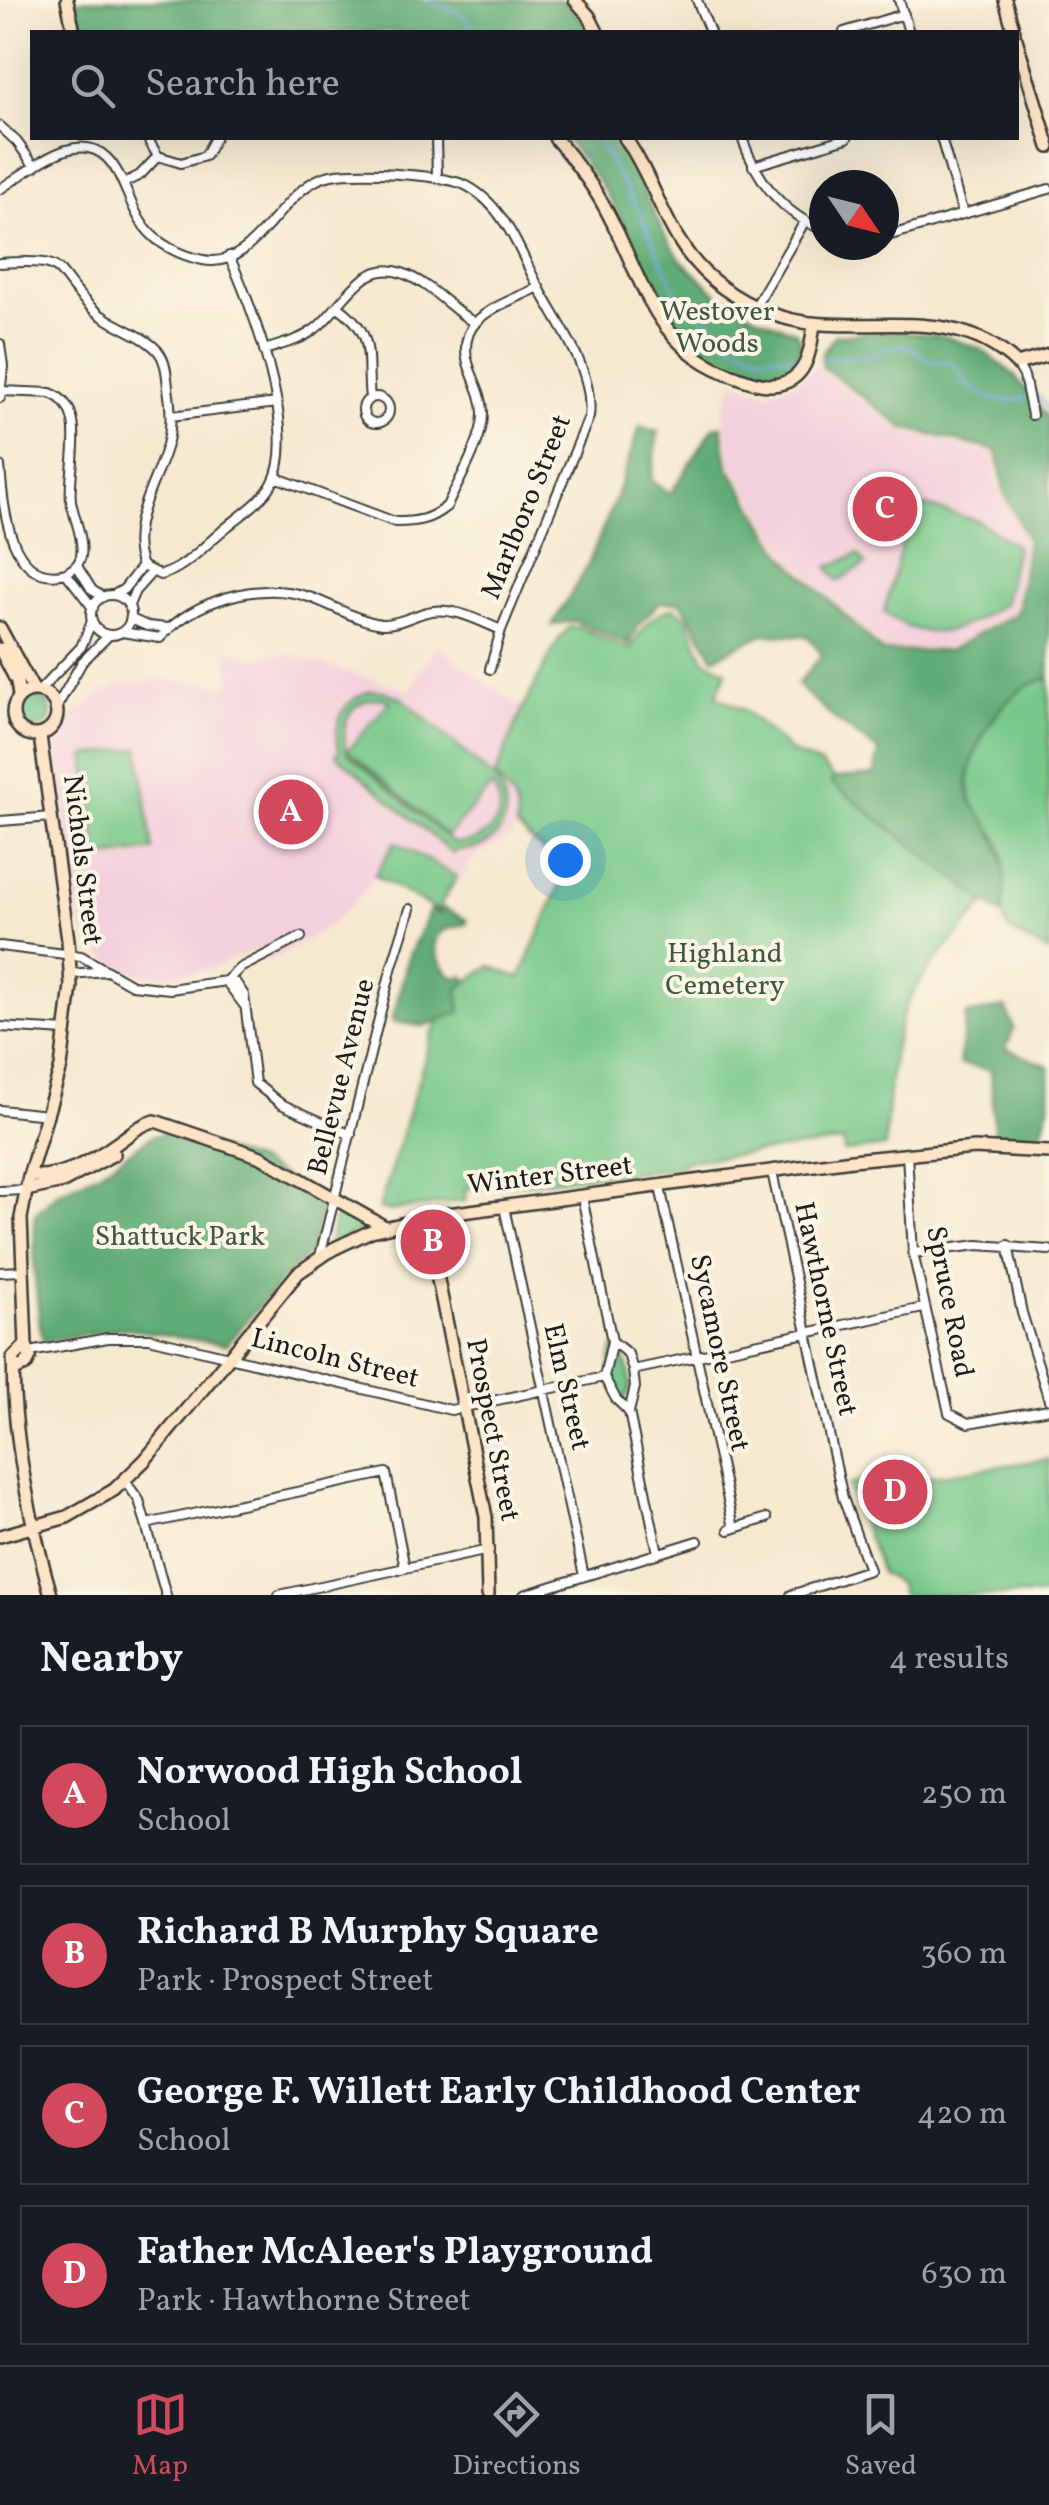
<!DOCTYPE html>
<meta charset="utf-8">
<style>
body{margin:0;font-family:Vollkorn,serif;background:#20242c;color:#f1f3f6}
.compass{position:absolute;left:809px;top:170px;width:90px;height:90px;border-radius:50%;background:#171b24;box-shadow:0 10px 40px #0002;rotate:125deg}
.you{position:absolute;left:565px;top:860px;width:35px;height:35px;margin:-25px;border:8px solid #fff;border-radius:50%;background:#1a73e8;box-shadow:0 0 0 15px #1a73e833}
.badge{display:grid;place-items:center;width:65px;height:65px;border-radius:50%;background:#d1495b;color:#fff;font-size:32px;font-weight:700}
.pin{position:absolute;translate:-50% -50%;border:5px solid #fff;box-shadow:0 2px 10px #0006}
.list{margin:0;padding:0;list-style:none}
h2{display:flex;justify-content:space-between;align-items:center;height:130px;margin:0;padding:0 40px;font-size:42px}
h2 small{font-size:32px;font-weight:400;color:#9ea1a6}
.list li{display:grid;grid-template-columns:65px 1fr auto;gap:30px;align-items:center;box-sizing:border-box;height:140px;margin:0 20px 20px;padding:0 20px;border:2px solid #363941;border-radius:0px}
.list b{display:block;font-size:38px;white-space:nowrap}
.list p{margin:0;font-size:32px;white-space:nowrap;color:#9ea1a6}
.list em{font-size:32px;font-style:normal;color:#9ea1a6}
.icon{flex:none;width:55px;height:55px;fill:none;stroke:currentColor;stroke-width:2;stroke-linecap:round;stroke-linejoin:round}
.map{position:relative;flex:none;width:1049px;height:1595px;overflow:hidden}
.search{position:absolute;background:#171b24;box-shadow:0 10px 40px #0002;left:30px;right:30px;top:30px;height:110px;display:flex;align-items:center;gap:25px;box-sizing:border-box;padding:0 35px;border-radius:0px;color:#9ea1a6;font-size:38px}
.sheet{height:770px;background:#171b24}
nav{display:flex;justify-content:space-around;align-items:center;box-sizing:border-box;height:140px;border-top:2px solid #363941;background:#171b24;font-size:28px;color:#9ea1a6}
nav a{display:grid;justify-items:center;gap:5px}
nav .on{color:#d1495b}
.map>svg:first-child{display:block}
.built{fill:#f4cfdd}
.green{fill:#77c88a;stroke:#4a7253;stroke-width:2.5;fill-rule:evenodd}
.forest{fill:#61ac76;stroke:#3e6449;stroke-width:2.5}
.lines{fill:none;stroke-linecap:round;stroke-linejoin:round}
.stream{stroke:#7ba9e4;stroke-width:2.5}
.street-casing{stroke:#3d3b37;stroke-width:12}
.secondary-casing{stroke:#3d3b37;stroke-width:16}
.street{stroke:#fff;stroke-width:8}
.secondary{stroke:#fee4c6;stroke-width:11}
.labels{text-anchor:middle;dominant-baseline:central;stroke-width:8;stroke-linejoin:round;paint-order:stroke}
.park-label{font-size:28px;fill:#3c5842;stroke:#fcf5e5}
.street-label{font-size:28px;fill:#1c1c1c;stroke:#fcf5e5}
</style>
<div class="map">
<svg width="1049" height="1595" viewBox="0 0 1049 1595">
<rect width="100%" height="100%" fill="#fcf5e5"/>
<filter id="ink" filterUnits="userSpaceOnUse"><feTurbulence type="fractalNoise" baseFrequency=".01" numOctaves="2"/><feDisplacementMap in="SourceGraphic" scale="20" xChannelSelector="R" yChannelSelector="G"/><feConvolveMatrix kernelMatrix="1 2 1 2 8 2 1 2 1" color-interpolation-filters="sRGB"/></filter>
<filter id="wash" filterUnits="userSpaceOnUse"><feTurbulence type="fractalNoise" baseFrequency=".0048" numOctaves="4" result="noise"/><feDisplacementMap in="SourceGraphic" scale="40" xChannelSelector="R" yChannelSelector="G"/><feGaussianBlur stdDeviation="2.25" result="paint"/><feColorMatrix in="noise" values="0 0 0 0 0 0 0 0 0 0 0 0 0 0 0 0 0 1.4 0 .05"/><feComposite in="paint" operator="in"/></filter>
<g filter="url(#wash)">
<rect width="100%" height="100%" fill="#f6e9d0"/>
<!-- built -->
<path class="built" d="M815 366 902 431 995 454 996 482 1024 537 1015 610 950 647 886 650 786 554 731 463 723 408 734 382 769 392 797 382Z
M436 646 523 708 495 776 518 808 512 836 474 857 464 875 457 878 437 911 375 875 364 892 330 925 268 962 259 948 210 968 167 977 132 972 107 959 83 929 69 854 56 751 65 720 100 695 119 685 163 680 230 686 227 650 252 658 287 654 408 690Z"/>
<!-- green -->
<path class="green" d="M926 506 978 521 1016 546 1004 603C960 631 930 648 884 612L910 514Z
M858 554 866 564 838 581 828 567Z
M675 608 687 618 704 659 727 671 716 696 743 709 792 753 820 764 834 778 832 783 987 902C960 934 923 969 906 1007 891 1040 887 1110 885 1147L844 1152 843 1142 685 1161 679 1168 466 1188 465 1201 388 1211 379 1209 433 1032 439 1020 449 1013 457 989 490 966 520 978 566 871 516 827C521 803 509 793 495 776L523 708 559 639 569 628 578 627 630 649C640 632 654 610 675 608Z
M1049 678V952C1037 945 1018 938 1008 928 995 915 1007 873 1003 852 999 832 978 818 971 799 959 765 997 701 1027 686 1033 682 1042 681 1049 678Z
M371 691H382L402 698 495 779C520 815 499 852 456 850L453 854 336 755 339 751C332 722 343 700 371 691ZM381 698 390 701 348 750 447 836 492 786C513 817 486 846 453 843L347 753C339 724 349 699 381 698Z
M19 713a16 16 0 1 1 32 0a16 16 0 1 1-32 0Z
M139 748 153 850 98 858 85 756Z
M395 842 457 877 437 911 375 875Z
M338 1206 370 1225 332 1244 329 1243Z
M614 1348C628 1358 631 1375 630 1392L625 1398 618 1394C610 1378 608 1366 614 1348Z
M1049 1459V1595H902L899 1584 881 1573 848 1485 869 1479 872 1485Z"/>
<!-- forest -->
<path class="forest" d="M75 0H561L579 16 588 32H83Z
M565 138H615L631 163 664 234 681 260 718 295 760 318 795 331 802 344 795 366C778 380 764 377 745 370 653 341 654 273 611 201 597 178 581 158 565 138Z
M892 331 943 336 981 349 1014 375 1049 419V678C1042 681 1033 682 1027 686 997 702 959 765 971 799 974 808 983 817 988 825 1006 854 1008 881 1001 914L831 783 834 778 874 775 879 751 837 721 797 685 822 655 808 636 763 634 714 658 681 602 659 603 637 627 629 644 574 621 552 625 587 567 615 500 640 426 658 432 651 480 671 493 714 427 722 426 728 466 784 556 883 652 950 650 1017 612 1027 539 1004 492 997 451 904 428 823 367 822 354 835 335Z
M442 908 467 920 466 924C460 926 445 928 441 932 425 945 444 970 454 978L464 976 468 981 458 989 461 1012 423 1026 392 1022 408 958 430 910 439 914Z
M1005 1007 1014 1028 1006 1049 1049 1066V1106L1040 1137 994 1134 991 1070 959 1064 966 1015Z
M164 1133 175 1134 259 1163 318 1196 323 1204 309 1253 281 1281 226 1345 122 1328 45 1341 41 1335 34 1270 35 1214 57 1193 100 1172 151 1137Z"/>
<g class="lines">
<!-- stream -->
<path class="stream" d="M426 0 463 14 473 32
M596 138 639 212 678 295 731 343 760 355 795 356
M820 360 868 355 900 345 910 347 931 361 954 363C959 369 961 379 968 385 985 398 1005 405 1025 398
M1033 396H1038L1049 410"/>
</g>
</g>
<g filter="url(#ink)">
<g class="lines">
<!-- street casing -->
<g class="street-casing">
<path id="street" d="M697 0 710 32
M899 0 909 32
M844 32 904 14
M0 126 17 142 35 167
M147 138 158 156 181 163 205 156 215 138
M436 138 437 177
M742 138C757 180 781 213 824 230
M941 138 963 214
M753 166 847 138
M124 183 140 175 158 156
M0 189C21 176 42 158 66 150 120 134 122 198 144 226 157 244 181 256 203 260 258 271 280 185 331 175 357 170 444 174 467 186 482 194 496 209 505 223 518 242 526 264 537 284 557 323 595 370 589 417L501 630 490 669
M884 237 1049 189
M0 263C75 258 48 268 94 310 112 326 142 333 158 351 166 361 167 376 168 388 171 406 172 424 168 441 158 481 125 525 142 566L160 575C183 570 204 546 222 531 238 517 261 503 272 484 300 434 252 305 229 256
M337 306C378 335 365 356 370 398
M755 307 805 221
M0 344 3 366 0 398
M264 350C282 344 300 341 315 329 341 310 361 258 402 273 428 282 449 307 473 322
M1017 364 1024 376 1032 415
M1 391 50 393C91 408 67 469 71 501 74 518 84 539 81 556 79 565 74 568 66 573
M363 410a13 13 0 1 1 26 0a13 13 0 1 1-26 0Z
M171 416 277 403
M0 466C3 503 8 588 66 573
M275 477 395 522C417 522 430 520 447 506 458 482 484 439 483 413 483 397 475 383 470 369 451 316 502 306 539 287
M77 566 92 590 103 597
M66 573 93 608
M114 595 124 589 142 566
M91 615a20 20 0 1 1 40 0a20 20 0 1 1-40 0Z
M129 605 135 591 151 573
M131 619 147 626 168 628
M122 632 160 638C194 600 260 580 309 597 333 605 357 621 382 624 397 625 412 616 427 612 453 606 477 620 501 630
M40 690 81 647 92 621
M55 710 82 662 109 635
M0 821 52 817
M0 946 81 956 132 985 170 989 226 981 240 968 301 937
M70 974 106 971
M226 981 236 983 244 995 255 1083 281 1104 351 1135
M226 981 244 1005
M0 1027 67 1031
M0 1110 48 1115
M907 1154 913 1253 949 1413 968 1423 1049 1409
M772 1172 843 1498 869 1570 791 1595
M660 1187 734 1528
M0 1191 26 1190
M582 1197 612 1341 604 1377 616 1399 629 1412
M504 1207 584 1576
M1008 1245 1022 1313 1049 1400
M913 1253 978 1245 1049 1250
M320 1256 392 966 410 909
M0 1272 22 1271
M612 1341 628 1354 633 1370 635 1387 629 1412 658 1553
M30 1352 108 1338H149L451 1410 604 1377
M633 1370 923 1308
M125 1481 139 1500 166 1595
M146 1524 386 1473 405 1568
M729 1530 767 1518
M279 1595 489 1550
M524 1595 698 1541"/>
</g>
<!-- secondary casing -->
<g class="secondary-casing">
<path id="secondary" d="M67 0 74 32
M575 0 589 16 597 32
M1005 0 1014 32
M1016 39 1049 147
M555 138C573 159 590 181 604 206 642 274 652 349 735 376 746 380 760 386 772 385 807 383 811 351 814 323
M625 138C659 186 665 240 713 280 738 301 771 317 803 322 875 333 958 305 1017 364L1049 355
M0 628 33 689
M0 649 17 682 19 696
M13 713a22 22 0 1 1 44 0a22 22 0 1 1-44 0Z
M29 1176C64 1178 92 1161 120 1141 131 1133 141 1124 155 1121L261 1157 385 1227
M26 1190 63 1182 114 1154
M412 1221 437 1275 486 1517 488 1595
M437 1271 444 1241 457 1213
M26 1345 13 1358C14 1371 13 1381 14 1395 18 1462 33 1531 51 1595
M17 1369 26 1365 30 1357 26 1345 21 1218 29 1176 61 1067 71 986 68 940 40 736
M0 1536 67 1517 114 1490 145 1460 298 1273 333 1249 371 1231 440 1215 852 1160 974 1148 1049 1152"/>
</g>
<!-- street -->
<use href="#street" class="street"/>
<!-- secondary -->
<use href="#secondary" class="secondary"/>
</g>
</g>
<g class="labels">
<!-- park labels -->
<g class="park-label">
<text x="717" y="312">Westover<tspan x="717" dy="32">Woods</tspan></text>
<text x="725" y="954">Highland<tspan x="725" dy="32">Cemetery</tspan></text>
<text x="180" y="1237">Shattuck Park</text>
</g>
<!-- street labels -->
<g class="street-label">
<text transform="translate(527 507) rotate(-68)">Marlboro Street</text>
<text transform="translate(82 860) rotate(83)">Nichols Street</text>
<text transform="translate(342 1077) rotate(-76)">Bellevue Avenue</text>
<text transform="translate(550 1176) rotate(-7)">Winter Street</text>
<text transform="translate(949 1302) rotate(79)">Spruce Road</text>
<text transform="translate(825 1309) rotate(78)">Hawthorne Street</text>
<text transform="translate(719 1353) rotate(78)">Sycamore Street</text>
<text transform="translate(335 1359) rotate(14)">Lincoln Street</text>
<text transform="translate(566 1387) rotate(77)">Elm Street</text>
<text transform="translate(492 1430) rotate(79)">Prospect Street</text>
</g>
</g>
</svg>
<svg class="compass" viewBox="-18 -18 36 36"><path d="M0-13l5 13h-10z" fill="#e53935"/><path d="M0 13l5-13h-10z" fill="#9ea1a6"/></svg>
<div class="you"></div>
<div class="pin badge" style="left:291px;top:812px">A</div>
<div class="pin badge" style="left:433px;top:1242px">B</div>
<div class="pin badge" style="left:885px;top:509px">C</div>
<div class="pin badge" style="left:895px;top:1492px">D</div>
<div class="search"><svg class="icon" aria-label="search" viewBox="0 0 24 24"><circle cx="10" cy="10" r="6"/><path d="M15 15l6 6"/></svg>Search here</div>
</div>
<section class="sheet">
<h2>Nearby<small>4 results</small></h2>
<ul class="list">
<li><span class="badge">A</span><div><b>Norwood High School</b><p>School</p></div><em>250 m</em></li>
<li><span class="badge">B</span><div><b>Richard B Murphy Square</b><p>Park · Prospect Street</p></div><em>360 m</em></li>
<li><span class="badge">C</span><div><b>George F. Willett Early Childhood Center</b><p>School</p></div><em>420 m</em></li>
<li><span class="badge">D</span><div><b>Father McAleer's Playground</b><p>Park · Hawthorne Street</p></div><em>630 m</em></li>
</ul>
</section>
<nav>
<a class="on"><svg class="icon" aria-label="map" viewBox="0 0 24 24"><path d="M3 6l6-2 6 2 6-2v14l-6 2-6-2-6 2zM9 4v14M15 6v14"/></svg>Map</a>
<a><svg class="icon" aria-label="directions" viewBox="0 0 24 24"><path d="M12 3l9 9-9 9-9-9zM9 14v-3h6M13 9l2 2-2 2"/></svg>Directions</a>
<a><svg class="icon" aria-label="saved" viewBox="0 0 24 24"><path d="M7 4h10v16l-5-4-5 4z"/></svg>Saved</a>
</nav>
